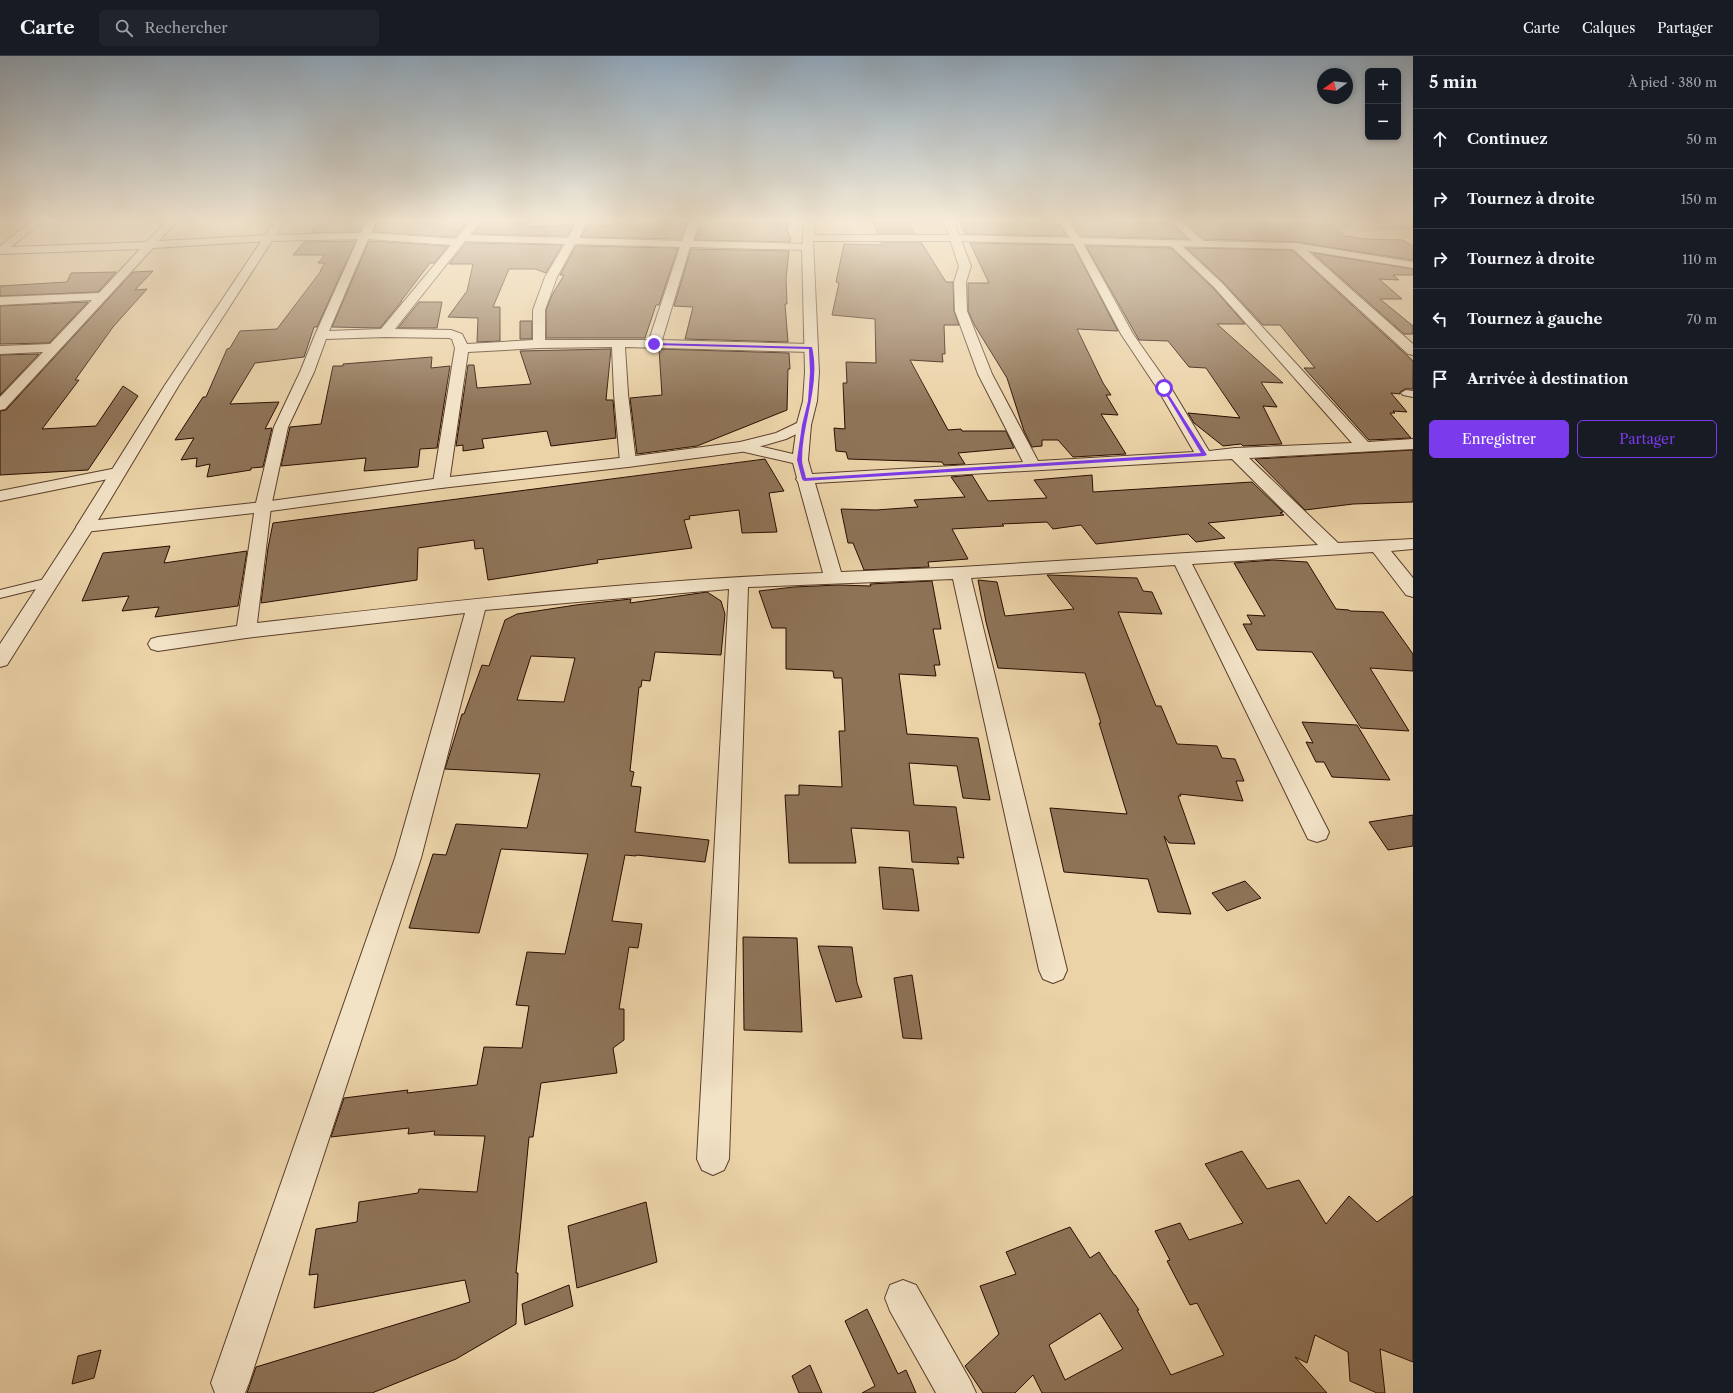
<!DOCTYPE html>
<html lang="fr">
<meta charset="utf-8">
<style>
body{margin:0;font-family:"Libre Caslon Text",serif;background:#20242c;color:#f1f3f6}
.controls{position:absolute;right:12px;top:12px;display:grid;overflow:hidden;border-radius:6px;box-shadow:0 2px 6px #0003}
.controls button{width:36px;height:36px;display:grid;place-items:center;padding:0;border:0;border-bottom:1px solid #363941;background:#171b24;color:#f1f3f6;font:20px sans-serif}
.compass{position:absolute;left:1317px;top:12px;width:36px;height:36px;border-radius:50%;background:#171b24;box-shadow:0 2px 6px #0003;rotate:255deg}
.stop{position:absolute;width:12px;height:12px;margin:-9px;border:3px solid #7c3aed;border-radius:50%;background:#fff}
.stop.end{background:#7c3aed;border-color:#fff;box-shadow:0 1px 4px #0008}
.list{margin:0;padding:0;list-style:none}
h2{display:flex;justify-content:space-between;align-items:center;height:52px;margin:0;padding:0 16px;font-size:17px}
h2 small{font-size:13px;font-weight:400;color:#9ea1a6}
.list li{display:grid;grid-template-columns:26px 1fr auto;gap:12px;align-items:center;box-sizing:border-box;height:60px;padding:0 16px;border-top:1px solid #363941}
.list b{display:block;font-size:15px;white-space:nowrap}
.list em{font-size:13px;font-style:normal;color:#9ea1a6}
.actions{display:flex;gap:8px;padding:12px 16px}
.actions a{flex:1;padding:9px 0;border:1px solid #7c3aed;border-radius:6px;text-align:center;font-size:14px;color:#7c3aed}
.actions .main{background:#7c3aed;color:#fff}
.icon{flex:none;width:22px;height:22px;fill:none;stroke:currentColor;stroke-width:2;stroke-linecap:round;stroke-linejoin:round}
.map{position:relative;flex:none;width:1413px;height:1337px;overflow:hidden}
header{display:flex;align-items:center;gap:24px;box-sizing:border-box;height:56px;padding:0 20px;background:#171b24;border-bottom:1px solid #363941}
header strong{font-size:19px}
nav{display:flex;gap:22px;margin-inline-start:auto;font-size:14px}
.search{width:280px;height:36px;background:#20242c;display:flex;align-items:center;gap:10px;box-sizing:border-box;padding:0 14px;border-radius:6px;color:#9ea1a6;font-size:15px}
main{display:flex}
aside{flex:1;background:#171b24}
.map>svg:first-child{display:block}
.green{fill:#cab18b;stroke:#7a5f46}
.building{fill:#8e7357;stroke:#290d00;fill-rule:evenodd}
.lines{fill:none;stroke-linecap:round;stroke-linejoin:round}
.service-casing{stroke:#5a3e2a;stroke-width:2}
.minor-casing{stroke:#5a3e2a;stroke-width:2}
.tertiary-casing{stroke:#5a3e2a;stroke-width:2}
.service{fill:#f2e2c6;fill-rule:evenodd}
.minor{fill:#f2e2c6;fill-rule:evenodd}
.tertiary{fill:#f2e2c6;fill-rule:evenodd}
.route{fill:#7c3aed}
</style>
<header>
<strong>Carte</strong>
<div class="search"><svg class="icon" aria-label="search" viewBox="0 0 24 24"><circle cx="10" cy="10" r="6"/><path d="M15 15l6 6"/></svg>Rechercher</div>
<nav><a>Carte</a><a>Calques</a><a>Partager</a></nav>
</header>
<main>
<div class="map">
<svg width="1413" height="1337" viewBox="0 0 1413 1337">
<rect width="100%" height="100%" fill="#ebd2a7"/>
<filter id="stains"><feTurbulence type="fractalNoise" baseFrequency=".005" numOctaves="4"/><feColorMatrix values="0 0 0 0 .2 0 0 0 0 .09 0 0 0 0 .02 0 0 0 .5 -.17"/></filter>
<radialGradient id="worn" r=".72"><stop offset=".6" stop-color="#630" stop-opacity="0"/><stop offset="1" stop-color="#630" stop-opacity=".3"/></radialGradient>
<!-- green -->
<path class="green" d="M1284 163H1354L1372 175H1358L1352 171H1341L1335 167 1289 166Z
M1361 163H1413V172L1374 173Z"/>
<!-- building -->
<path class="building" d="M321 163H352L351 165 365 164 360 176 311 177Z
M455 163 453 165 468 166 455 181 373 176 378 164Z
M507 163H533L528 171 574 169 567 180 473 178 481 167H504Z
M619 163H680L688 164 681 183 581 181 588 169 611 170Z
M717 163H751V165L788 166 787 175 791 182 790 186 695 184 701 164 716 165Z
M873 163H906L915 178H878Z
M958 163H1056L1067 180 965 178Z
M1069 163H1122L1126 168 1170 167 1188 183 1081 180Z
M1186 163H1281L1286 167 1332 169 1345 180 1367 183 1403 184 1413 190V204L1296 186 1204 183 1185 166H1190Z
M356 185 317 271H314L304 301 255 307 230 348 279 346 265 373 272 372 263 411 251 412V414L207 421 210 408 196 411 197 402 181 404 194 382 175 384 203 341H206L227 293 230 292 240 275 277 273 321 215H320L325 207H318L325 199H293L304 186Z
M369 185 448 190 434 207H430L401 245H402L380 272 332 271Z
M881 186H921L946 226H953L954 255 959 269H944L945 298H942L943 306 910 304 948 374 961 373 962 375H1006L1014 392 958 397 965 408 944 409 942 406 848 403 846 396 836 395 834 372 845 373 843 327H847L846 306 876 307 875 263 832 259 839 227 836 226 844 188 882 189Z
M466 187 562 189 546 217 535 213H509L493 251H500V285L477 286 478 262 448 261 467 235 473 208H449Z
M970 187 1073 189 1118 275 1077 273 1103 327 1111 339H1106L1118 359 1101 358 1126 398 1073 401 1058 384H1042V390L1032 391 1024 375 1007 322 975 270 968 255V227H989Z
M576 190 678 192 659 249H656L645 282H546V254L552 239 564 219H560Z
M1086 190 1171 192 1213 232 1245 268H1217L1283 327 1261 326 1277 351 1263 350 1282 388 1243 390 1241 388 1223 390 1194 367 1188 357 1240 362 1206 312 1189 311 1168 285 1139 284Z
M1187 192 1292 194 1413 305V333H1405L1400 336V338L1391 337 1407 356 1393 355 1395 357H1390L1411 382 1369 384 1304 312H1315L1280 269H1263L1223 226Z
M691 193 789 195 786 223 787 248H785L788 286 685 283 693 251 674 250Z
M1313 197 1413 213V219H1393L1399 224 1379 223 1402 243H1380L1413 270V278H1404Z
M153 215 135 234 147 233 113 271 75 324H79L42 373 96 370 123 330 138 340 88 414 0 419V355L6 354 133 216Z
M116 216 98 236 0 240V230L67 226 71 217Z
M88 246 49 287 0 288V250Z
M419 246H442L437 272H398Z
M520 265H532V283H520Z
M611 293 606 344H613L616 382 551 390 547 375 482 383 484 392 463 395V389L456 390 468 309H474L477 332 531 328 520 295Z
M659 293 789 297 790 313H788L787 354 697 390 637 398 630 342 662 339Z
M39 298 0 339V299Z
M432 301 431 312 450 310 437 392 420 393 418 411 364 415 366 402 281 410 290 371 321 368 333 310H343V308Z
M1413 394V446L1353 448 1305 454 1255 403Z
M765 403 784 435 769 437 777 476 742 477 739 454 689 460 690 463 684 464 692 492 597 504 598 507 488 524 483 492 475 493 474 484 418 492 417 524 261 547 268 492 273 467Z
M972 419 988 445 1047 442 1034 424 1092 419 1093 436 1252 426 1283 456 1280 457 1284 459 1208 467 1225 482 1196 486 1188 478 1096 488 1081 469 1053 473 1047 466 1002 468 1004 470 952 473 968 503 928 506 929 511 864 514 853 487H848L841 453 876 454 918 451 914 444 965 441 951 421Z
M170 490 164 507 247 495 238 550 155 561 159 551 122 555 129 540 82 545 103 497Z
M1273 504 1307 506 1336 553 1349 554 1350 555 1383 556 1413 598V615L1370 612 1409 675 1361 672 1312 596 1257 594 1243 568H1252L1247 559 1265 560 1234 507Z
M1047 519 1137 522 1143 535 1152 536 1162 558 1118 556 1156 650H1161L1177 688 1217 690 1222 702 1235 703 1244 725H1236L1243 745 1180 738 1181 740H1178L1195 788 1169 787 1164 780 1191 858 1158 856 1148 823 1064 816 1050 752 1127 758 1099 667H1101L1085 617 998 612 986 566 978 524 997 526 1005 560 1074 553Z
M932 525 941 573H933L940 609H934L936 620 899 618 907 678 978 682 990 744 963 742 957 710 909 707 914 749 956 751 964 802 957 801 959 808 912 806 909 775 851 772 856 807H789L785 739H799V729L842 731 839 675H845L842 622H834L833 615 786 613V572H772L759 535 794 531 839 529 871 530 870 528Z
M707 536 721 545 725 558 721 599 655 596 650 625 642 624 641 631H639L630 715 634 716 631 730 641 731 635 776 709 784 705 806 636 799V800L625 799 612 865 642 868 638 892 629 891 619 953H624V984L613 992 617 1017 541 1027 533 1081H529L516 1217H518L516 1268 456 1303 372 1337H247L256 1311 470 1246 465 1224 314 1252 318 1218 309 1219 316 1173 357 1166 359 1146 418 1137 419 1133 477 1136 485 1080 434 1079 435 1075 408 1078 409 1072 331 1081 344 1042 408 1034 407 1037 477 1029 484 991 522 992 529 950 516 949 527 896 565 898 588 798 501 793 479 877 409 872 433 798 446 799 456 768 527 772 540 718 445 713 462 658H464L482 609 489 610 505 564 517 558 576 549 631 543 630 547ZM531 600 575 602 564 646 517 644Z
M1302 666 1357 669 1390 724 1332 721 1324 706H1316L1306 686 1313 687Z
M1413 759V790L1388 794 1369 766Z
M879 811 913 813 919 855 883 853Z
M1245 825 1261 842 1227 855 1212 837Z
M743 881 797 882 802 976 744 974Z
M818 890 852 891 857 927 862 941 836 946Z
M912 919 922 983 903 982 894 922Z
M1242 1095 1267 1133 1299 1124 1326 1168 1349 1140 1377 1166 1413 1140V1306L1380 1293 1385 1337H1377L1350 1325 1348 1296 1315 1279 1307 1307 1295 1301 1327 1337H1042L1033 1319 1015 1337H983L965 1310 999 1278 980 1230 1016 1218 1006 1196 1070 1171 1090 1202 1099 1196 1114 1219H1115L1139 1254H1137L1171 1319 1224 1299 1197 1247 1190 1249 1167 1205 1170 1204 1155 1175 1180 1167 1189 1184 1243 1167 1205 1108ZM1100 1257 1123 1293 1065 1324 1049 1289Z
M646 1146 657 1206 577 1232 568 1170Z
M569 1229 573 1250 525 1269 522 1248Z
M867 1253 898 1318 906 1314 916 1337H862L875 1330 845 1265Z
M101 1294 94 1322 72 1328 78 1300Z
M810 1309 822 1337H799L792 1320Z"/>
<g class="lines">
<!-- service casing -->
<g class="service-casing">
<path id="service" d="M1406 334 1413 335V341L1403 339 1401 337Z
M49 522 53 523 55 526 53 529 0 542V534Z"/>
</g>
<!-- minor casing -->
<g class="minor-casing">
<path id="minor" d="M34 163H45L11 191 147 186 168 163H179L159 185 269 179 361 177 367 163H377L371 177 456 183 472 163H482L470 179 568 182 579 163H589L579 182 682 185 690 163H700L693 185 807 188 812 191 807 194 690 191 662 284 811 288 816 289 818 292 816 295 811 296 625 291 628 338 636 406 634 409 628 411 622 409 620 406 614 338 612 291 539 292 468 296 449 427 447 430 441 432 435 430 433 427 455 292 452 283 449 282 385 281 326 283 314 316 288 371 271 451 257 567C445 546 633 524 823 517L798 426 796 423 797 422 793 407 736 394 733 391 736 388 741 386 793 398 797 369 799 366 804 365 809 366 811 369 808 404 812 418 1023 406 978 318 955 255 954 226 959 210 943 163H953L971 210 966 226 967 255 992 318 1038 405 1194 396 1157 332 1121 278 1072 185 1057 163H1067L1082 185 1133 278 1171 332 1209 395 1235 392 1352 387 1214 231 1169 188 1170 186H1178L1222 227 1368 386 1413 383V393L1249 402 1338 487 1413 483V493L1391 495 1413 522V541L1406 539 1373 496 1192 508 1329 776 1326 783 1317 786 1308 783 1175 509 971 522 1067 914 1063 923 1053 927 1043 923 1039 914 953 523 748 531 729 1103 724 1114 713 1119 702 1114 697 1103 729 533 485 554 421 802 249 1327 245 1337H215L211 1327 395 802 465 557 246 582 158 595 151 593 148 588 151 583 158 581 237 570 255 451 274 371 300 316 315 279 358 183 269 185 153 192 5 353 0 354V341L43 296 0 298V290L50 288 92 244 0 249V241L99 237 140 193 0 198V190ZM368 183 451 189 381 273 329 275ZM465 185 565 188 545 221 533 254V284L467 288 462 278 451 274 395 273ZM575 188 680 191 649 284H545V254L557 221ZM1232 403 1318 489 961 511 841 516 815 427Z
M1168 163H1179L1207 188 1206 190H1198Z
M1296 187 1300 188 1413 288V299L1408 298 1292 192 1291 190 1292 188Z
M117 412 123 414 125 417 123 420 0 445V435Z
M85 466 91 467 94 471 7 609 0 611V588L79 467Z
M903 1224 916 1229 970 1324 976 1337H936L890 1255 885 1242 890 1229Z"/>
</g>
<!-- tertiary casing -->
<g class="tertiary-casing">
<path id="tertiary" d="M276 163H286L179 329 98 464 263 446 441 422 628 401 740 386 776 377 797 367 803 345 805 316 802 191 805 163H815L814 179H955L1296 187 1413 206V212L1296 193 955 185H813L819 316 817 345 811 369 809 372 786 383 741 396 628 411 441 432 263 456 85 476 79 475 76 471 165 329Z"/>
</g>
<!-- service -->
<use href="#service" class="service"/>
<!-- minor -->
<use href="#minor" class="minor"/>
<!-- tertiary -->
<use href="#tertiary" class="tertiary"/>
</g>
<!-- sky -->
<linearGradient id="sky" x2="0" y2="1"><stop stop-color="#8fa5b7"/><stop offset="0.47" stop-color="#f6ebd7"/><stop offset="1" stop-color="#f6ebd7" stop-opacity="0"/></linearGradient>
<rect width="1413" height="350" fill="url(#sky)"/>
<!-- route -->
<path class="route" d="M653 287 812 291C821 329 802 366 802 404 802 409 805 416 806 422L1201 397 1162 332 1164 331 1207 399 1204 400 804 425 802 423 797 404 802 369 808 345 810 316 809 293 654 289Z"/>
<rect width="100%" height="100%" filter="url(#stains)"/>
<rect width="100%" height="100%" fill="url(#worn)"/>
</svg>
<div class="controls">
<button>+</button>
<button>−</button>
</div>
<svg class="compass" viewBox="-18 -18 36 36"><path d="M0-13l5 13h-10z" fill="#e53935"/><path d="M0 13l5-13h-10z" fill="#9ea1a6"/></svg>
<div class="stop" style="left:1164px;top:332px"></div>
<div class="stop end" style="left:654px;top:288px"></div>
</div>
<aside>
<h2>5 min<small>À pied · 380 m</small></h2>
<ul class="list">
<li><svg class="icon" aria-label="ahead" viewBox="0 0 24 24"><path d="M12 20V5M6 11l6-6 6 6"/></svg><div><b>Continuez</b></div><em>50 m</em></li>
<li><svg class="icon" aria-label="right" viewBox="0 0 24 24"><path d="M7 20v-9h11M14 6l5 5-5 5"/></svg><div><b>Tournez à droite</b></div><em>150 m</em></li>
<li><svg class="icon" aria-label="right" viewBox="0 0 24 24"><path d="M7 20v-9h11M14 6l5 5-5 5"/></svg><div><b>Tournez à droite</b></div><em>110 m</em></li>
<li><svg class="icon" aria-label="left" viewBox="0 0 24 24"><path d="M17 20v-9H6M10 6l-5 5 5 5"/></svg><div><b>Tournez à gauche</b></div><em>70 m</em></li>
<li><svg class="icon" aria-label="arrive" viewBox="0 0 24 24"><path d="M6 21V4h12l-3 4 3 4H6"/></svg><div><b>Arrivée à destination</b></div></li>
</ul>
<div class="actions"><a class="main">Enregistrer</a><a>Partager</a></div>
</aside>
</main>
